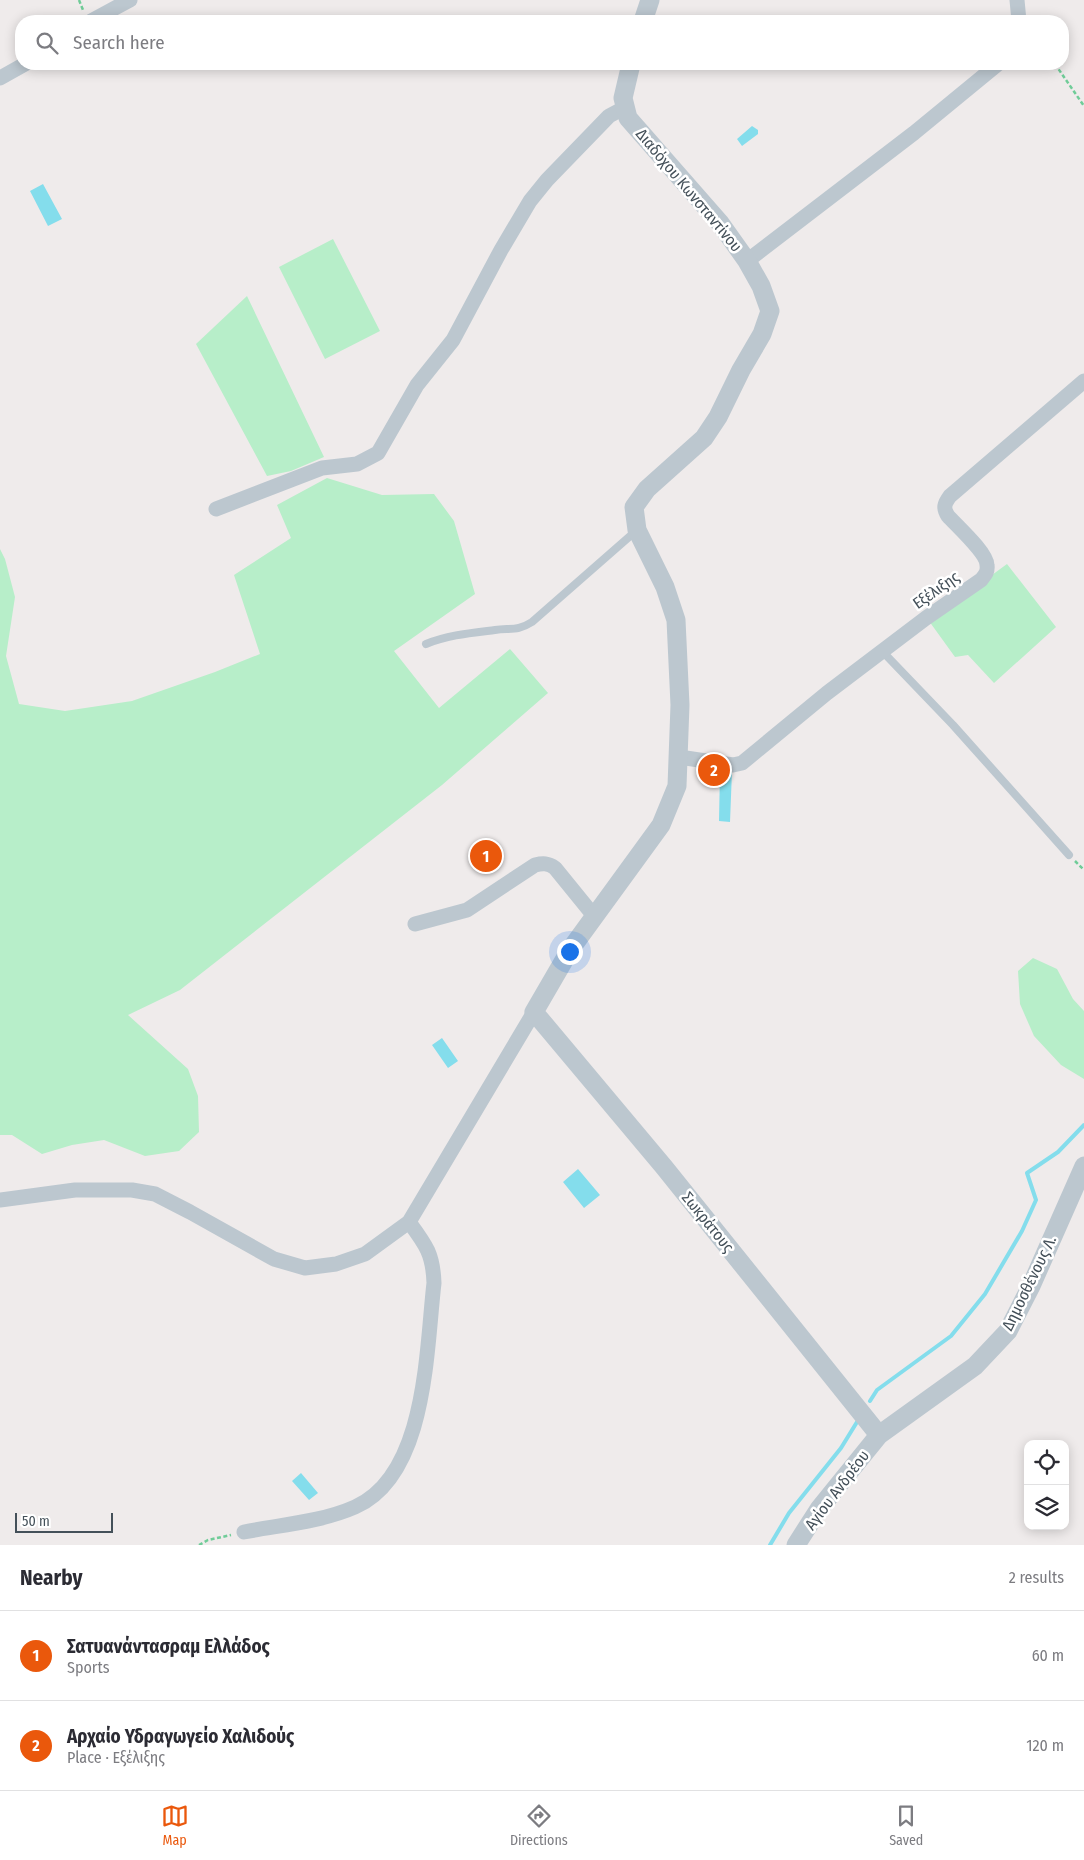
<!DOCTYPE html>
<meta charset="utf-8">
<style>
body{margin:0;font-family:"Fira Sans Condensed",sans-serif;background:#f7f7f7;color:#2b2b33}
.controls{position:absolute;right:15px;bottom:15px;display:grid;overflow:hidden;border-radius:10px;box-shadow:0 2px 12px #0003}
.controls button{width:45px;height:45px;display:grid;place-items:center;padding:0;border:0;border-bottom:1px solid #e1e1e2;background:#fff;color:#2b2b33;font:25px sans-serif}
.scale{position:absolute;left:15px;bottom:12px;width:98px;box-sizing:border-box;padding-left:5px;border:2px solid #445059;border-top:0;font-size:14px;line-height:18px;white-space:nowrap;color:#445059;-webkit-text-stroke:4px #fff;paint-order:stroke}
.you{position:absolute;left:569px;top:951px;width:18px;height:18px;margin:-12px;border:4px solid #fff;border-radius:50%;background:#1a73e8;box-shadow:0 0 0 8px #1a73e833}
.badge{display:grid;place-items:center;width:32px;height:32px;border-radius:50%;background:#ea580c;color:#fff;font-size:16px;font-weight:700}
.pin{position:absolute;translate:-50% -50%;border:2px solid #fff;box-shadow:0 1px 5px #0006}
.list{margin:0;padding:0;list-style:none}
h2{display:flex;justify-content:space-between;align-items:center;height:65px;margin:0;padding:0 20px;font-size:21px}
h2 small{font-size:16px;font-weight:400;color:#7c7c81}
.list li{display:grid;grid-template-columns:32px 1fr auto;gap:15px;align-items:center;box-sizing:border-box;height:90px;padding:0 20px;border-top:1px solid #e1e1e2}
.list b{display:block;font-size:19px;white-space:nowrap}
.list p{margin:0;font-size:16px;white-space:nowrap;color:#7c7c81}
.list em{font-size:16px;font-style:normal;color:#7c7c81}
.icon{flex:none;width:28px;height:28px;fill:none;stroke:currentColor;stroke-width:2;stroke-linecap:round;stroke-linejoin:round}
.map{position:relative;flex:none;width:1084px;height:1545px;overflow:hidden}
.search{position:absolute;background:#fff;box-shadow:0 2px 12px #0003;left:15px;right:15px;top:15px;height:55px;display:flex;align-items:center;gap:12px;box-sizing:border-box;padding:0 18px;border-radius:20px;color:#7c7c81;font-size:19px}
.sheet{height:245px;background:#fff}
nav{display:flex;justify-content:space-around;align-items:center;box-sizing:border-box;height:70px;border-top:1px solid #e1e1e2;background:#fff;font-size:14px;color:#7c7c81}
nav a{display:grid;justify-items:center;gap:2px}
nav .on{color:#ea580c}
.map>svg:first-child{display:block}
.green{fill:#b7eec9}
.water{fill:#84ddec}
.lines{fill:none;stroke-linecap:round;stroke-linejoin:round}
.stream{stroke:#84ddec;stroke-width:4}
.path{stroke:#70cc98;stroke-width:2.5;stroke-dasharray:4 2.5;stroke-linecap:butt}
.service{stroke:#bcc7cf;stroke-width:8}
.minor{stroke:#bcc7cf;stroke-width:15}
.tertiary{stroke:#bcc7cf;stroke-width:19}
.labels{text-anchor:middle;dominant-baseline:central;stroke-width:5;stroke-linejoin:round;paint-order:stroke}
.street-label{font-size:16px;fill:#445059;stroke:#fff}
</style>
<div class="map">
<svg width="1084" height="1545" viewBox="0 0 1084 1545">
<rect width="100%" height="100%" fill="#efebeb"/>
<!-- green -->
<path class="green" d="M333 239 380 331 325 359 279 267Z
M247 296 324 457 291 471 267 476 196 344Z
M327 478 382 495 434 494 454 521 475 594 394 651 439 708 510 649 548 693 442 785 180 990 128 1015 188 1069 198 1096 199 1132 179 1151 145 1156 104 1140 72 1145 42 1154 12 1135H0V549L5 559 15 597 6 656 19 704 65 711 132 701 215 672 260 654 234 575 291 538 277 505Z
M1007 564 1056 627 994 683 968 655 955 657 929 621Z
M1033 958 1057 969 1073 999 1084 1011V1079L1061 1065 1034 1036 1020 1004 1018 971Z"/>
<!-- water -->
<path class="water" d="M752 126 758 130V134L742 146 737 139Z
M43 184 62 219 48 226 30 191Z
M720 770 732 771 730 822 719 821Z
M442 1038 458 1061 448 1068 432 1045Z
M578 1169 600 1195 584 1208 563 1182Z
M301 1473 318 1493 309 1500 292 1481Z"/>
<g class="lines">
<!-- stream -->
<path class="stream" d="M870 1401 877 1390 951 1336 985 1294 1022 1231 1036 1200 1027 1173 1058 1152 1084 1125
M770 1545 789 1513 841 1448 857 1422"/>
<!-- path -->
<path class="path" d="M79 0 83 10
M1055 64 1084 106
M1075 861 1084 870
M199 1545 208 1540 231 1535"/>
<!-- service -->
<path class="service" d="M426 644C448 635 471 633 495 630 511 628 518 631 532 622L637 530
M882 651 953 725 1069 855"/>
<!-- minor -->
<path class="minor" d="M1017 0 1019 21
M91 21 130 0
M0 78 25 64
M747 261 914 133 998 64
M216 509 322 468 357 464 378 453 417 385 453 340 501 250 530 201 547 180 609 116 624 108
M679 757 733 765 742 763 827 693 926 618 981 580C985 575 988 572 987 565 987 553 957 526 948 516 943 508 944 504 950 496L1084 381
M415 924 467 910 535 865C543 863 548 863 555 868L594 916
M0 1200 75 1190H132L155 1194 190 1212 274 1259 305 1268 336 1264 365 1254 409 1222 534 1012
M244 1532C280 1525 321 1522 355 1507 427 1475 426 1351 434 1283 433 1254 426 1245 409 1222"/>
<!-- tertiary -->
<path class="tertiary" d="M643 21 650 0
M631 64 623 98 628 118 720 223 747 261 761 286 770 311 762 334 741 370 718 417 704 438 647 489 634 507 637 530 665 587 676 620 680 705 677 786 661 825 570 950 534 1012 664 1167 879 1435
M796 1545 819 1509 879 1435 975 1366 1008 1331 1031 1286 1084 1166"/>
</g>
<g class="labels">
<!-- street labels -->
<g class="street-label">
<text transform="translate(689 190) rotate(50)">Διαδόχου Κωνσταντίνου</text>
<text transform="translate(936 590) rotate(-35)">Εξέλιξης</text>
<text transform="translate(708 1222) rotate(51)">Σωκράτους</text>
<text transform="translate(1029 1283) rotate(-64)">Δημοσθένους Λ.</text>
<text transform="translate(837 1490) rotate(-53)">Αγίου Ανδρέου</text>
</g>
</g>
</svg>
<div class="controls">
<button><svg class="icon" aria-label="locate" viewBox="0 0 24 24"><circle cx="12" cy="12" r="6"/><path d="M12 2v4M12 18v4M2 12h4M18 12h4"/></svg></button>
<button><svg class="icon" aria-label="layers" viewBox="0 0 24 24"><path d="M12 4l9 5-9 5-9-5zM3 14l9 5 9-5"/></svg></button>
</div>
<div class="scale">50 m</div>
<div class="you"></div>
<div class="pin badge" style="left:486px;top:856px">1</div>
<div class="pin badge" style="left:714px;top:770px">2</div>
<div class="search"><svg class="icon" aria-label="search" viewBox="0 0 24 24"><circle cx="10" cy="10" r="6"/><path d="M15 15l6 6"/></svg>Search here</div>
</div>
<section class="sheet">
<h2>Nearby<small>2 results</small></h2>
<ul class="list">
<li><span class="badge">1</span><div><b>Σατυανάντασραμ Ελλάδος</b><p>Sports</p></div><em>60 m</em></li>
<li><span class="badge">2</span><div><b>Αρχαίο Υδραγωγείο Χαλιδούς</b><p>Place · Εξέλιξης</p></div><em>120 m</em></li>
</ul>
</section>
<nav>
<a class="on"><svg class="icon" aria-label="map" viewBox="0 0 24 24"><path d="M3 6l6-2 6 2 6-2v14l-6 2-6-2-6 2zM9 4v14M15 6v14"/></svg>Map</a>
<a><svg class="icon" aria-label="directions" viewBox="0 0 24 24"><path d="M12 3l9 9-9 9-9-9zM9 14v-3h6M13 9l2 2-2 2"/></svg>Directions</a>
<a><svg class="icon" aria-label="saved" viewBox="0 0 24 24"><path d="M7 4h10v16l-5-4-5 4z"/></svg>Saved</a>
</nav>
